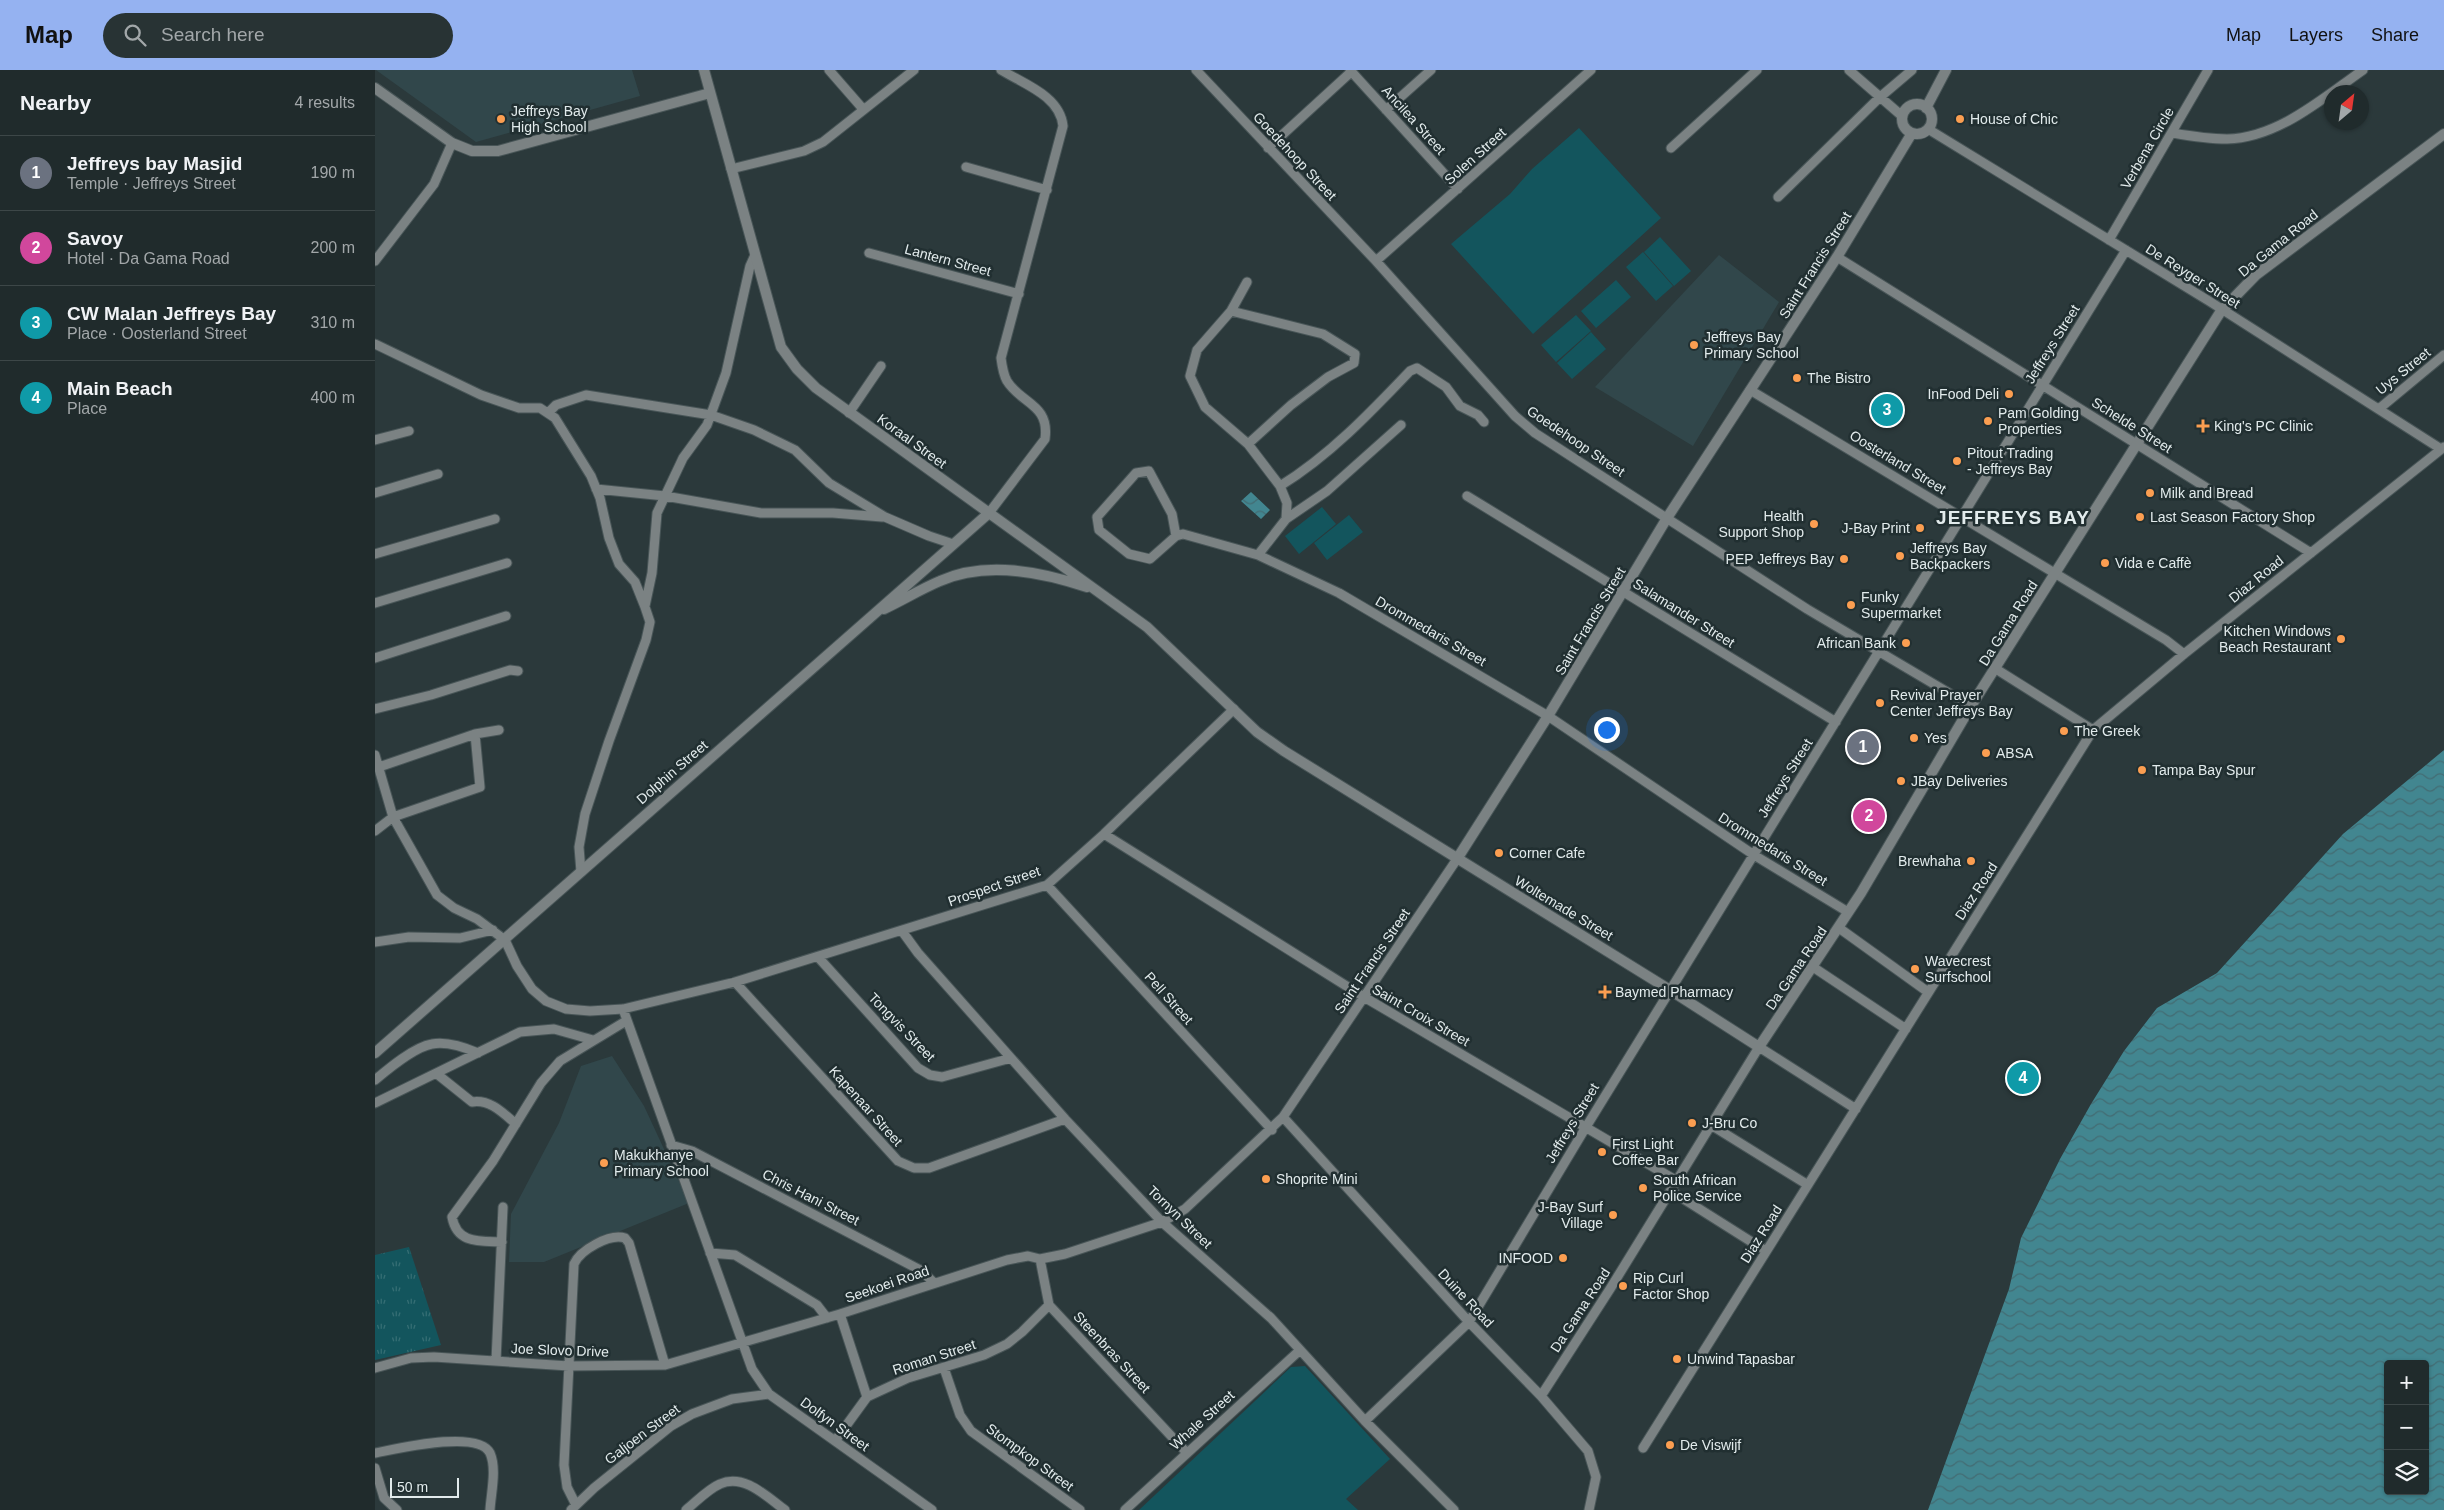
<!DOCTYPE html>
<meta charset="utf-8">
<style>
body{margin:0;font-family:Helvetica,sans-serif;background:#283334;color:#f1f3f6}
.controls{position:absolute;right:15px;bottom:15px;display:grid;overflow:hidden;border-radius:5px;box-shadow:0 1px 4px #0004}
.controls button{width:45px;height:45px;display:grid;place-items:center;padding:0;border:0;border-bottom:1px solid #3d4748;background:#202b2c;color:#f1f3f6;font:25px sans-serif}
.compass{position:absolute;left:1949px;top:15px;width:45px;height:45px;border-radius:50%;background:#202b2c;box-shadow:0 1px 4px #0004;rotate:29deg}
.scale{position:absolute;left:15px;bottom:12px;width:69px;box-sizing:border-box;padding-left:5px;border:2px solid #e2ebec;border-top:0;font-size:14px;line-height:18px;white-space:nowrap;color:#e2ebec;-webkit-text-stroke:4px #212f31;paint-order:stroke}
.you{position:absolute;left:1231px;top:659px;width:18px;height:18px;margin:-12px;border:4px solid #fff;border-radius:50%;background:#1a73e8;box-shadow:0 0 0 8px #1a73e833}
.badge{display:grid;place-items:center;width:32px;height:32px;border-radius:50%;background:#95b2f1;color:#fff;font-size:16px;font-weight:700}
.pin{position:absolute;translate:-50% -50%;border:2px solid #fff;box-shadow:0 1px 5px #0006}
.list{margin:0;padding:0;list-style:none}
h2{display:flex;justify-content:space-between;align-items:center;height:65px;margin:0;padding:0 20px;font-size:21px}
h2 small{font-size:16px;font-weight:400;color:#a2a7a9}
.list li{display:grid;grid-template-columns:32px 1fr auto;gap:15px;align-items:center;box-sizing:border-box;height:75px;padding:0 20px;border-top:1px solid #3d4748}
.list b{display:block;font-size:19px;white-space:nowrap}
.list p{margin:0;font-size:16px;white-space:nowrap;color:#a2a7a9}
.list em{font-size:16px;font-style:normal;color:#a2a7a9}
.icon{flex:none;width:28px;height:28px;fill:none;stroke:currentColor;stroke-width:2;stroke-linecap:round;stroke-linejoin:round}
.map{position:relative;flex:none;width:2069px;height:1440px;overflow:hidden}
header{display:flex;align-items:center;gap:30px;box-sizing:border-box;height:70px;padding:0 25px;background:#95b2f1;color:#111}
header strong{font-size:24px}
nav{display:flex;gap:28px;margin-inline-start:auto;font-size:18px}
.search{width:350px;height:45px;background:#283334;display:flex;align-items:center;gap:12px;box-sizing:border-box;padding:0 18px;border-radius:28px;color:#a2a7a9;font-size:19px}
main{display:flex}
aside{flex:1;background:#202b2c}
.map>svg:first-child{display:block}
.built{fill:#31474b}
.grass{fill:url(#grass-tufts)}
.green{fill:#13555d}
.water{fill:url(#water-waves);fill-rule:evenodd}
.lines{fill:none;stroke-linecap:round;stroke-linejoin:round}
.minor-casing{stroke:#485557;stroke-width:11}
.tertiary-casing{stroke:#485557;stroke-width:12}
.minor{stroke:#7b8283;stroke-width:9}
.tertiary{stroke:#7b8283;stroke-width:10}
.poi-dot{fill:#fb9e51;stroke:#212f31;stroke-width:2}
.labels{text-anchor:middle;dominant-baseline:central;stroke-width:5;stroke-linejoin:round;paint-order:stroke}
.poi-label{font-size:14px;fill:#e2ebec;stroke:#212f31;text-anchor:start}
.street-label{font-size:14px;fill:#e2ebec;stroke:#212f31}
.district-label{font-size:19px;font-weight:bold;letter-spacing:1px;fill:#e2ebec;stroke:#212f31}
</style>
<header>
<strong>Map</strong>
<div class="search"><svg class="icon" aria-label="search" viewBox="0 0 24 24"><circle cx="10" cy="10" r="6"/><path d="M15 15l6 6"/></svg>Search here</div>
<nav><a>Map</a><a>Layers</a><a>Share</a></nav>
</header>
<main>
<aside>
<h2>Nearby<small>4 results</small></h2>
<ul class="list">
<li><span class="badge" style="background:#6b7280">1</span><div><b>Jeffreys bay Masjid</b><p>Temple · Jeffreys Street</p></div><em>190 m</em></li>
<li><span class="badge" style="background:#d1479c">2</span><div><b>Savoy</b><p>Hotel · Da Gama Road</p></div><em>200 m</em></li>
<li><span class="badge" style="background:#0f9aa8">3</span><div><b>CW Malan Jeffreys Bay</b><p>Place · Oosterland Street</p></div><em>310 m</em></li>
<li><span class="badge" style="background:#0f9aa8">4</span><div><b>Main Beach</b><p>Place</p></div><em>400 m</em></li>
</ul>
</aside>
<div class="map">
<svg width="2069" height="1440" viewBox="0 0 2069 1440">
<defs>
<pattern id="grass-tufts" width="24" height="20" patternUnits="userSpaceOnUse" patternTransform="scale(1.25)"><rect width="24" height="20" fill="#13555d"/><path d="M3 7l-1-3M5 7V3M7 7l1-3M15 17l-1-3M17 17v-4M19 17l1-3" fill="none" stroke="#356e74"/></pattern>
<pattern id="water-waves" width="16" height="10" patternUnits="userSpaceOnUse" patternTransform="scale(1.25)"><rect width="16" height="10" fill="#428690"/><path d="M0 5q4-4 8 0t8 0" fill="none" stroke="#436c73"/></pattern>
</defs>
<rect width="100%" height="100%" fill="#2b393b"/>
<!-- built -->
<path class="built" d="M1 0H257L265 26 101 72Z
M1344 185 1404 232 1318 376 1220 317Z
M237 986 269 1036 314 1133 169 1192H134L136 1144 184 1053 206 996Z"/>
<!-- grass -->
<path class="grass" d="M34 1177 66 1275 0 1290V1185Z"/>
<!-- green -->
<path class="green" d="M1204 58 1286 148 1158 264 1076 174 1135 124 1157 99Z
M1285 167 1316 201 1299 216 1269 182Z
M1268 182 1298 216 1281 231 1251 197Z
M1241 210 1256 227 1221 258 1206 241Z
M1201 245 1216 261 1181 292 1166 275Z
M1216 262 1231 279 1197 309 1182 293Z
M947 437 961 454 924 484 910 466Z
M974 445 988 462 952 490 939 473Z
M930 1296 1015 1389 971 1429 983 1440H764L916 1297Z"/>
<!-- water -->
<path class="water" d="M876 422 895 440 886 449 866 431Z
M2069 680V1440H1553L1634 1219 1646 1168 1685 1089 1716 1034 1749 981 1782 938 1842 903 1968 764ZM2013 1294H2050V1421H2013Z"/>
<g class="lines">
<!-- minor casing -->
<g class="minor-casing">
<path id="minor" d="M454 0 488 39
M821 0 1001 191 1140 346 1160 363 1432 539 1596 636
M975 0 1083 119
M1474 0 1527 46
M1011 40 1056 0
M1553 59 1834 231 2066 379
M1798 63C1815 66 1833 69 1852 69 1903 68 1948 28 1988 0
M893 78 976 2
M1296 78 1382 0
M591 97 672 120
M356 99 429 81 448 72 539 0
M1403 127 1504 28 1537 0
M1734 170 1833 0
M494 183 644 224
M1462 187 1936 483
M0 191 59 114 77 73
M1001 191 1216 0
M872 212 856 241 822 280 815 306 830 337 873 374 905 416 912 433 911 449
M856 241 948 264 980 284 979 293 953 307 916 335 873 374
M0 274 106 325 144 338H165L180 348 216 406 225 428 234 468 244 494 260 512 270 537 275 552 271 570 234 671 210 744 204 777 206 802
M1375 320 1791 570 1809 584
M2005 338 2069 285
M174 342 181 335 211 325 336 345 379 360 420 380 454 413 510 447 554 466 578 474
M474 343 506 296
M0 370 34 361
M905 416C954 386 995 343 1035 301L1042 298 1071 317 1085 336 1103 345 1109 352
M221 419 290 426 386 443H458L507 447
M0 423 63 404
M1092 426 1461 652
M614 443 670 369C675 334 646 334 632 311 628 304 627 296 626 288L688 56C685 26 649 14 626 0
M801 466 797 444 774 401 761 403 722 447 724 460 754 484 775 489 801 466 808 464 883 485 964 523 1173 646 1379 785 1473 842
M0 484 120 449
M883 485 911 449 952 421 1026 355
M0 533 132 493
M270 536 277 503 282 443 308 388 332 355 351 303 375 196 380 185
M0 588 131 546
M1621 599 1718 660
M0 639 56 625 135 600 143 601
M0 685 18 747 62 825 79 838 102 849 130 870 142 896 157 919 171 931 191 939 215 941 248 939 360 912 672 815 729 764 859 639
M4 697 100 664 124 660
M0 761 18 747 105 717 100 664
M729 764 989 927 1302 1111
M672 815 897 1060
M1464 858 1553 922
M527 861 543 883 690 1049 787 1152 896 1248 990 1351 1079 1440
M0 872 34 867 85 868 118 860
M443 887 543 998 555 1005 567 1007 636 988
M1438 897 1531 959
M360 912 523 1091 539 1098H554L690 1049
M248 939 377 1299 394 1324 557 1440
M62 1004 97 1032C115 1029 128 1043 141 1054
M0 1010C13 999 39 977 57 974 72 971 89 977 103 983
M0 1033 145 962 179 959 218 970
M908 1047 1094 1252 1166 1326 1213 1381 1221 1407 1214 1440
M1336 1055 1433 1115
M296 1075 317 1081 547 1201 558 1212
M1296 1121 1391 1181
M127 1172C104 1171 82 1174 77 1147L118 1091 166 1013 185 991 251 951
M335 1183 360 1185 442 1235 452 1248
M665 1189 674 1235 812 1383
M465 1244 492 1327
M121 1291 128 1137
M0 1298 36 1288 59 1287 194 1296 290 1295 465 1244 632 1190 653 1186 665 1189 690 1184 787 1152 810 1139 908 1047 1082 789
M569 1298 585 1345 596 1361 705 1440
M1166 1326 1235 1219 1384 977 1481 1039
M990 1351 1094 1252 1211 1057 1751 180
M460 1371 492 1327 533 1308 609 1285 632 1274 647 1262 674 1235
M1268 1378 1718 660 1809 584 2069 377
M0 1383C21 1379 103 1359 115 1383 122 1399 116 1423 115 1440
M0 1398 9 1428 22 1440
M201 1435 192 1417 189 1395 199 1194C205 1180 235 1163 250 1168L254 1173 290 1295
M196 1440 219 1418 296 1356 317 1344 357 1329 394 1324
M311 1440C321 1432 333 1419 345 1414 369 1403 392 1427 410 1440
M750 1440 924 1281"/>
</g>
<!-- tertiary casing -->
<g class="tertiary-casing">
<path id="tertiary" d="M329 0 406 277 422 299 441 318 772 557 882 662 909 681 1295 920 1384 977 1486 823 1596 636 1846 241 1881 205 2069 64
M0 18 77 73 97 81H123L335 23
M1527 49a15 15 0 1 1 30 0a15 15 0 1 1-30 0Z
M1551 38 1571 0
M509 539C528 530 546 519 565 511 611 490 667 502 712 517
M1082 789 1173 646 1292 448 1462 187 1537 63
M0 983 614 443"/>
</g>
<!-- minor -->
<use href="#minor" class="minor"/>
<!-- tertiary -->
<use href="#tertiary" class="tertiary"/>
</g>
<!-- markers -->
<g class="poi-dot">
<circle cx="126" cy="49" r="5"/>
<circle cx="1585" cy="49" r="5"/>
<circle cx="1319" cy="275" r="5"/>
<circle cx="1422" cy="308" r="5"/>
<circle cx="1634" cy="324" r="5"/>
<circle cx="1613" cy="351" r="5"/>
<path d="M1825.5 348.5h5v5h5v5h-5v5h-5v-5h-5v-5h5z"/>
<circle cx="1582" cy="391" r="5"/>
<circle cx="1775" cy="423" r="5"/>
<circle cx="1765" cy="447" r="5"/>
<circle cx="1439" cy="454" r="5"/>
<circle cx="1545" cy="458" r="5"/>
<circle cx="1525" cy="486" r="5"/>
<circle cx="1469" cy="489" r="5"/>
<circle cx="1730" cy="493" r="5"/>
<circle cx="1476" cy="535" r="5"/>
<circle cx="1966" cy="569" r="5"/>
<circle cx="1531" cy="573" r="5"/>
<circle cx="1505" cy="633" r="5"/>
<circle cx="1689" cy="661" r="5"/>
<circle cx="1539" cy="668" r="5"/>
<circle cx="1611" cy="683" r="5"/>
<circle cx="1767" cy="700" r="5"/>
<circle cx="1526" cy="711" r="5"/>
<circle cx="1124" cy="783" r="5"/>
<circle cx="1596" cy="791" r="5"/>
<circle cx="1540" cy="899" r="5"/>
<path d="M1227.5 914.5h5v5h5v5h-5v5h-5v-5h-5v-5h5z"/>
<circle cx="1317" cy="1053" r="5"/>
<circle cx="1227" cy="1082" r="5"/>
<circle cx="229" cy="1093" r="5"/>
<circle cx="891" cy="1109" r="5"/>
<circle cx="1268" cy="1118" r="5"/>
<circle cx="1238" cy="1145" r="5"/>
<circle cx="1188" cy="1188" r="5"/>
<circle cx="1248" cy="1216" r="5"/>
<circle cx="1302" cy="1289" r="5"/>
<circle cx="1295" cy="1375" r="5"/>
</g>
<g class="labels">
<!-- poi labels -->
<g class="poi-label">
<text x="136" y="41">Jeffreys Bay<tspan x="136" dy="16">High School</tspan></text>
<text x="1595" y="49">House of Chic</text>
<text x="1329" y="267">Jeffreys Bay<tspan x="1329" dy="16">Primary School</tspan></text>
<text x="1432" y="308">The Bistro</text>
<text x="1624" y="324" text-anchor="end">InFood Deli</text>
<text x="1623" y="343">Pam Golding<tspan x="1623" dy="16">Properties</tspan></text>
<text x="1839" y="356">King's PC Clinic</text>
<text x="1592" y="383">Pitout Trading<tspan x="1592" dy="16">- Jeffreys Bay</tspan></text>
<text x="1785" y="423">Milk and Bread</text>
<text x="1429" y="446" text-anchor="end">Health<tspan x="1429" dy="16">Support Shop</tspan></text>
<text x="1775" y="447">Last Season Factory Shop</text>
<text x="1535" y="458" text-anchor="end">J-Bay Print</text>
<text x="1535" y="478">Jeffreys Bay<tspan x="1535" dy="16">Backpackers</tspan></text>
<text x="1459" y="489" text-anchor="end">PEP Jeffreys Bay</text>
<text x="1740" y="493">Vida e Caffè</text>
<text x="1486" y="527">Funky<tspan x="1486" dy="16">Supermarket</tspan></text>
<text x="1956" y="561" text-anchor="end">Kitchen Windows<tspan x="1956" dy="16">Beach Restaurant</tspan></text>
<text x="1521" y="573" text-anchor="end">African Bank</text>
<text x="1515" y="625">Revival Prayer<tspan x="1515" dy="16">Center Jeffreys Bay</tspan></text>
<text x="1699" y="661">The Greek</text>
<text x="1549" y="668">Yes</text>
<text x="1621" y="683">ABSA</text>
<text x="1777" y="700">Tampa Bay Spur</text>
<text x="1536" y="711">JBay Deliveries</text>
<text x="1134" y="783">Corner Cafe</text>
<text x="1586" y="791" text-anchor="end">Brewhaha</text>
<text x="1550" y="891">Wavecrest<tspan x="1550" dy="16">Surfschool</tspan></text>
<text x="1240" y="922">Baymed Pharmacy</text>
<text x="1327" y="1053">J-Bru Co</text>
<text x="1237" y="1074">First Light<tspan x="1237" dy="16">Coffee Bar</tspan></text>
<text x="239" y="1085">Makukhanye<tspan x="239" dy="16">Primary School</tspan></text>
<text x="901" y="1109">Shoprite Mini</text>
<text x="1278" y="1110">South African<tspan x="1278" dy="16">Police Service</tspan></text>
<text x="1228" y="1137" text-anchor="end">J-Bay Surf<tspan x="1228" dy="16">Village</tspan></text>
<text x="1178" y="1188" text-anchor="end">INFOOD</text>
<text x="1258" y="1208">Rip Curl<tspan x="1258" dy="16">Factor Shop</tspan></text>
<text x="1312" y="1289">Unwind Tapasbar</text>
<text x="1305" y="1375">De Viswijf</text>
</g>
<!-- street labels -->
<g class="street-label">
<text transform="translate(1039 50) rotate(48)">Ancilea Street</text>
<text transform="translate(1772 78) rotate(-60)">Verbena Circle</text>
<text transform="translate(920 86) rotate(47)">Goedehoop Street</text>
<text transform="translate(1100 86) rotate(-42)">Solen Street</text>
<text transform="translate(1903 173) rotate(-39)">Da Gama Road</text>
<text transform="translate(573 190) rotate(15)">Lantern Street</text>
<text transform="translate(1440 195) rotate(-58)">Saint Francis Street</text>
<text transform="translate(1818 206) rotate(32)">De Reyger Street</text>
<text transform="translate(1677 274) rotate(-58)">Jeffreys Street</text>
<text transform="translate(2028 301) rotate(-39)">Uys Street</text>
<text transform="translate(1757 355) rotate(32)">Schelde Street</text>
<text transform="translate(537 371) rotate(36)">Koraal Street</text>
<text transform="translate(1201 371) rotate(34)">Goedehoop Street</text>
<text transform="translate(1523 392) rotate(31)">Oosterland Street</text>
<text transform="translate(1881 509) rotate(-39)">Diaz Road</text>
<text transform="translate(1309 543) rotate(32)">Salamander Street</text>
<text transform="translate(1215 551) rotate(-59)">Saint Francis Street</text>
<text transform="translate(1633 553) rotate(-58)">Da Gama Road</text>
<text transform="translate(1056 561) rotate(30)">Drommedaris Street</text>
<text transform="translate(297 702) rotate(-41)">Dolphin Street</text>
<text transform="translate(1410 708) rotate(-58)">Jeffreys Street</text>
<text transform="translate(1398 779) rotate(32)">Drommedaris Street</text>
<text transform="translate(619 816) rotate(-19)">Prospect Street</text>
<text transform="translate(1601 821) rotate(-57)">Diaz Road</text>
<text transform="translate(1189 838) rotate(31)">Woltemade Street</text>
<text transform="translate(997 891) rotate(-56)">Saint Francis Street</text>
<text transform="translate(1421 898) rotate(-56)">Da Gama Road</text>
<text transform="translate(794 928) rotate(48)">Pell Street</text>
<text transform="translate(1046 945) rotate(30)">Saint Croix Street</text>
<text transform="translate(527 957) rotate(46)">Tongvis Street</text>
<text transform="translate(491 1036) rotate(48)">Kapenaar Street</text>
<text transform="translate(1197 1053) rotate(-59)">Jeffreys Street</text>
<text transform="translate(436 1127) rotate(27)">Chris Hani Street</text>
<text transform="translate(805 1147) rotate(44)">Tornyn Street</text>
<text transform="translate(1386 1164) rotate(-58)">Diaz Road</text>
<text transform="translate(512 1214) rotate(-19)">Seekoei Road</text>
<text transform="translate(1091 1228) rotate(47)">Duine Road</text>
<text transform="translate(1205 1240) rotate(-57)">Da Gama Road</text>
<text transform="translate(185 1280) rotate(2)">Joe Slovo Drive</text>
<text transform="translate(737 1282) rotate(47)">Steenbras Street</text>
<text transform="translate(559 1287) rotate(-18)">Roman Street</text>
<text transform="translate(827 1350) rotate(-42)">Whale Street</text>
<text transform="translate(460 1354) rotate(36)">Dolfyn Street</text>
<text transform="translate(267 1364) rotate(-37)">Galjoen Street</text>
<text transform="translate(655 1387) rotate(36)">Stompkop Street</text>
</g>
<!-- district labels -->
<g class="district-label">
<text x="1638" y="447">JEFFREYS BAY</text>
</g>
</g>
</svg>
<div class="controls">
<button>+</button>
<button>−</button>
<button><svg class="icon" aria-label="layers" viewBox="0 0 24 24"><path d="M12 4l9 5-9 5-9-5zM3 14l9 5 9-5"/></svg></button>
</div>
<svg class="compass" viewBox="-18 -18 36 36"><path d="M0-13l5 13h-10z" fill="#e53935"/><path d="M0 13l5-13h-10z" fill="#a2a7a9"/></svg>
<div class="scale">50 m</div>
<div class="you"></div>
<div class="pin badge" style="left:1488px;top:677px;background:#6b7280">1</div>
<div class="pin badge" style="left:1494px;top:746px;background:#d1479c">2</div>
<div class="pin badge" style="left:1512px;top:340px;background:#0f9aa8">3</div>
<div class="pin badge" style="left:1648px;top:1008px;background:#0f9aa8">4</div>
</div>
</main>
